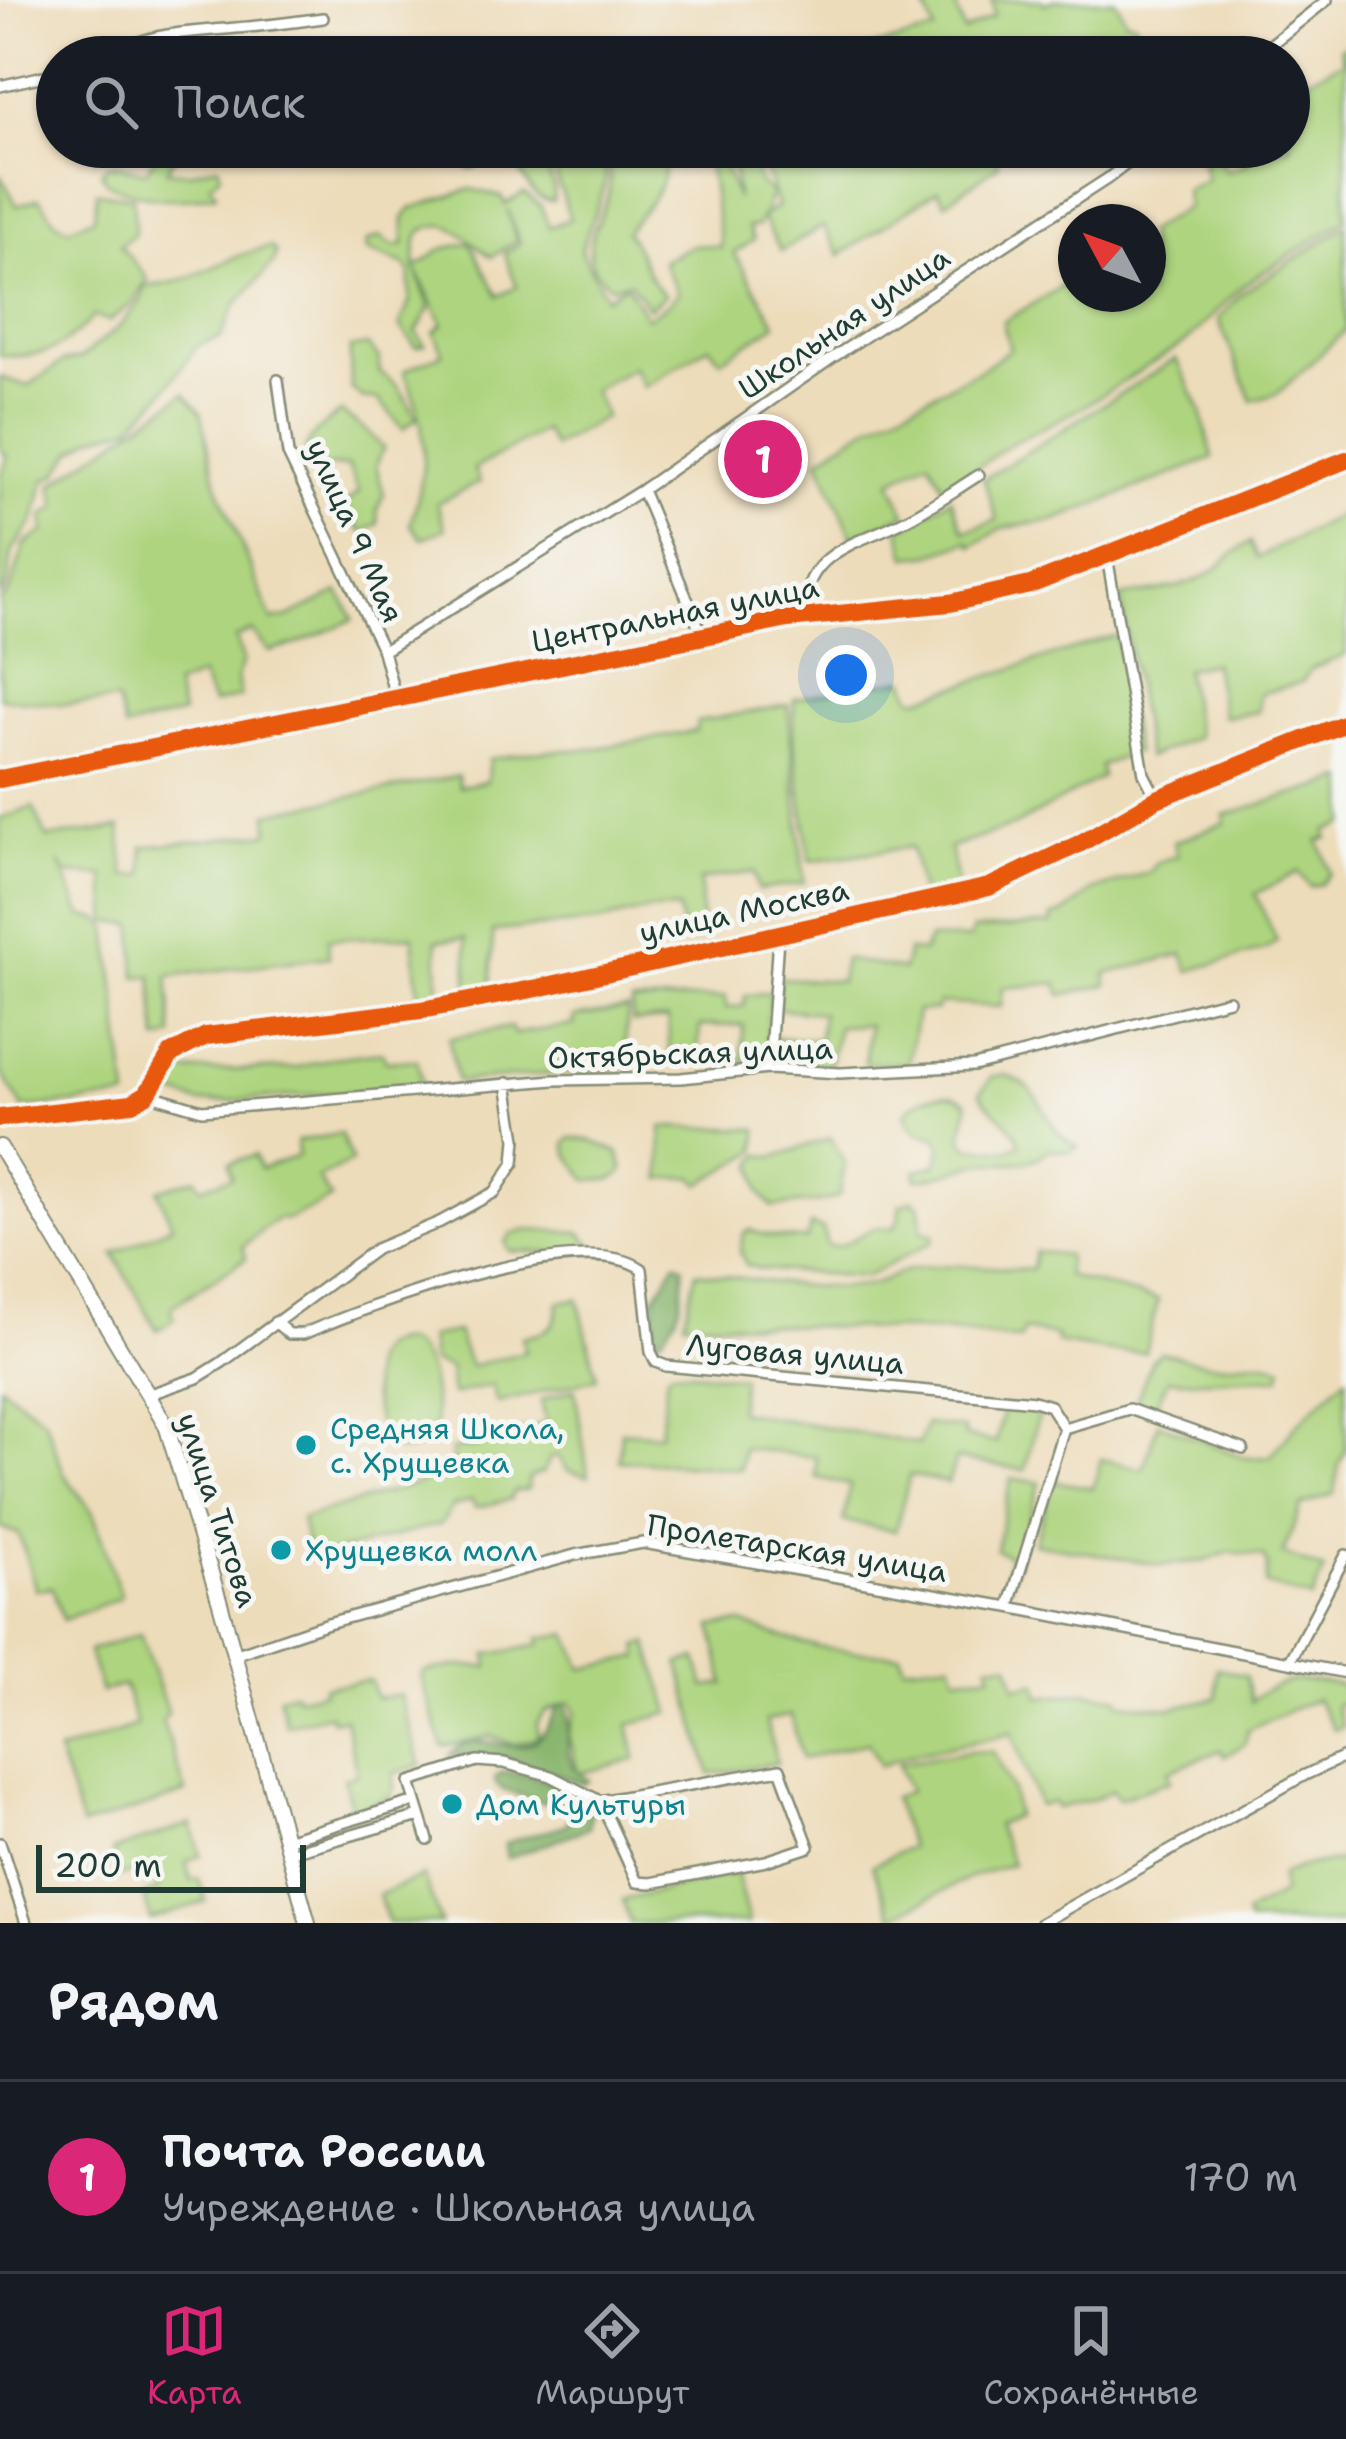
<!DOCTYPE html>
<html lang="ru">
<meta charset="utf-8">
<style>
body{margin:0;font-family:"Shantell Sans",sans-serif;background:#242831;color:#f1f3f6}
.compass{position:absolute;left:1058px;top:204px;width:108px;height:108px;border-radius:50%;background:#171b24;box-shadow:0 3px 9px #0004;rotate:311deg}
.scale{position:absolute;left:36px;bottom:30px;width:270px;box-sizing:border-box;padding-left:12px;border:6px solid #1f3d34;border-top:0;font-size:33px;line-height:42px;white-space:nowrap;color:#1f3d34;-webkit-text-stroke:9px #f6f6f2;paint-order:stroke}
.you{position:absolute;left:846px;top:675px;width:42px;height:42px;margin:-30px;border:9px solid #fff;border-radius:50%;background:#1a73e8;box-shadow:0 0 0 18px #1a73e833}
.badge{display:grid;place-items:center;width:78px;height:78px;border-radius:50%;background:#db2777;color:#fff;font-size:39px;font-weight:700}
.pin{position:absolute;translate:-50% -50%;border:6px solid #fff;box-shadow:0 3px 12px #0006}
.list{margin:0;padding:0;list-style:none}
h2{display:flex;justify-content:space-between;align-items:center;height:156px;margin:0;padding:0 48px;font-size:51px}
h2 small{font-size:39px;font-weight:400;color:#9ea1a6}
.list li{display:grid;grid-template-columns:78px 1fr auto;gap:36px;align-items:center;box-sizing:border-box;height:192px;padding:0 48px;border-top:3px solid #363941}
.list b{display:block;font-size:45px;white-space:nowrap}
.list p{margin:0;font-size:39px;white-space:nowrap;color:#9ea1a6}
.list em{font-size:39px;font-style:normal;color:#9ea1a6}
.icon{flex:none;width:66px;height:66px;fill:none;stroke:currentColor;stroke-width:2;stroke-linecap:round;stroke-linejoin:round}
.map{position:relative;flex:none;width:1346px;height:1923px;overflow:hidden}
.search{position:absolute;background:#171b24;box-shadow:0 3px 9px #0004;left:36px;right:36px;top:36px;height:132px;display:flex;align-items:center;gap:30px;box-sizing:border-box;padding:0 42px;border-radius:66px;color:#9ea1a6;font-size:45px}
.sheet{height:348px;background:#171b24}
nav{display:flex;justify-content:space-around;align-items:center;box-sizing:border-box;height:168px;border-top:3px solid #363941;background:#171b24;font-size:33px;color:#9ea1a6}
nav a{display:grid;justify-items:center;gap:6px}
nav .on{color:#db2777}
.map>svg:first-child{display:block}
.green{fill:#aed47f;stroke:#66885a;stroke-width:3;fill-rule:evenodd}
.forest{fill:#8ab66e;stroke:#547a51;stroke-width:3}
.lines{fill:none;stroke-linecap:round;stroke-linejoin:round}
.minor-casing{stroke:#868c77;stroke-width:14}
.secondary-casing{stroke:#868c77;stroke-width:18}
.minor{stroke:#fff;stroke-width:9}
.secondary{stroke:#fff;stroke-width:14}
.cycleway-casing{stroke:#f6f6f2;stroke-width:26}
.cycleway{stroke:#e8590c;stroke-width:18}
.culture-dot{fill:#0f9aa8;stroke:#f6f6f2;stroke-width:4.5}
.labels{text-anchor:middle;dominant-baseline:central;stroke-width:10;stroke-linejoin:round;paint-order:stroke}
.street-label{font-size:30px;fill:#1f3d34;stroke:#f6f6f2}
.culture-label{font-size:30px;fill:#0d838f;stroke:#f6f6f2;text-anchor:start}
</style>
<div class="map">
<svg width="1346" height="1923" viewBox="0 0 1346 1923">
<rect width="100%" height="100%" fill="#f6f6f2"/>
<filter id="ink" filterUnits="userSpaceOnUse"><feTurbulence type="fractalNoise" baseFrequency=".00833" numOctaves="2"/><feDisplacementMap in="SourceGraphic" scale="24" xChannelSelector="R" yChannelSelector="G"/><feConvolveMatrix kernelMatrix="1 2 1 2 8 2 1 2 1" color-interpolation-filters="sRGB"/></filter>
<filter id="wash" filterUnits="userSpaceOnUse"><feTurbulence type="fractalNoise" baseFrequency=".004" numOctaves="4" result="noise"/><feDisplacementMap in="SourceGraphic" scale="48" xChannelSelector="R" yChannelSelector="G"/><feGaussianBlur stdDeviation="2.7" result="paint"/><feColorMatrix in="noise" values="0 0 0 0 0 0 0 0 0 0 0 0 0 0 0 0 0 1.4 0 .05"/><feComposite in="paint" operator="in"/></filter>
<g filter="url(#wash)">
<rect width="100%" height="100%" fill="#eddcba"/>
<!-- green -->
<path class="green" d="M922 0H954L964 32 994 16 992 0H1042L1044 4 1055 0H1115L1126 20 1135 22 1147 51 1143 57H855L854 52 935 31Z
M1346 45V220L1243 285 1187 341 1081 408 1005 447 946 491 929 460 891 481 906 514 852 537 819 459 863 429 980 370 1010 349 1003 322 1076 278V294H1148V231L1187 207 1185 190 1207 179 1202 163 1220 158 1226 171 1247 164 1242 147H1289V99L1298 94 1295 85 1344 61 1340 48Z
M162 147H192L173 159 167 171 189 173 218 165 221 174 210 184 216 194C176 203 145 200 107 183L101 172 109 165C123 164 132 172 146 171Z
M450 147C478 147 507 140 523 165H544L554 186 553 201C523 199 527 163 499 156L472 169 461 165Z
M564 147H600C617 180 590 218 581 251L606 297 626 284 647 318 668 304 678 293 662 261 693 245 721 247 706 147H716L737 199 734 171 721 147H746L760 184 772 193 763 216 778 206 757 147H1009L997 154 998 165 945 203 938 190 840 255 823 226 781 251 762 217 758 226 748 227 754 240 734 253 776 324 721 360 709 346 644 387 633 367 593 390 605 417 553 447 544 430 474 469 480 482 437 503 445 529 422 539 410 524C430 466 428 426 404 371L443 353 434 332 443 325 416 270 430 308 416 332 425 345 416 347 400 326 410 300V272L403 264 367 250 366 242 380 236 394 246 404 244V218L412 208 471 189 502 197 505 204 524 193 541 206 549 227 570 219 552 162ZM507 209 520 243 505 254 517 287 498 296 470 243 442 249 415 268C416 257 414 247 419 233 451 210 468 244 492 257L516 241Z
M613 147H664C669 192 649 200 626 232 642 252 646 279 665 295L649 308 630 282 611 286C571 257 598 228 608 196 613 179 606 163 613 147Z
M0 174 17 206 39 198 56 222 69 228 94 218 97 192 133 197 135 234 120 245 148 279 131 304 110 321 94 316C61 351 46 357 0 356Z
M1346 226V330L1277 394 1252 401 1218 319 1242 293Z
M271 247 276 253 274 262 235 306 221 337 198 345 163 393 131 426 91 438 72 452 57 474 45 480 33 522 12 551 7 586 0 595V476L7 457 0 448V377L28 386 63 362 81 358 120 326 140 302 146 286C191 286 227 254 271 247Z
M367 345 380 359 379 371 399 387 417 418 403 429 379 400 362 398 351 388 350 348Z
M1176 359 1200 408 1213 458 1055 520 1003 528 972 546 969 541 932 554 907 557 900 529 951 498 964 531 997 520 984 479Z
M185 393 201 412 217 485 272 620 288 617 339 592 354 619 297 644 269 652 252 631 236 638 243 661 237 677 240 697 212 704 201 676 175 686 182 714 125 729 117 701 62 704 0 698V602L11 589 25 544 45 531 43 516 57 507 52 485Z
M341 412 369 433 383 448 376 466 384 494 377 509 378 524 361 532 345 504 359 492 348 466 307 468C298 441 322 427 341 412Z
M1346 512V655L1311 669 1302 682 1259 694 1258 712 1223 717 1213 663 1185 669 1197 737 1147 758 1121 597C1149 592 1189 589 1213 571 1227 561 1235 550 1251 542L1258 558Z
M1114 636 1117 638 1135 752 1100 766 1102 777 1016 825 950 848 958 890 922 897 911 847 810 861 794 743V699L905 679 912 697 918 699Z
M788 705 804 883 758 890 754 872 700 880 702 938 684 942 678 909 648 910 598 922 493 931 491 987 469 992 466 938 437 940 439 997 419 999 413 936 328 939 329 957 168 976 173 1036 158 1041 152 976 136 977 134 925 108 922 105 876 66 874 59 862 82 916 99 919 108 927 128 1098 23 1108 0 1070V819L33 807 47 838 120 828 125 876 144 875 143 847 269 833 268 813 458 776 459 787 487 781 489 759 533 752 593 749 696 731 697 722Z
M1346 779V824L1326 831 1328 838 1319 841 1330 873 1321 884 1310 887 1298 872 1255 894 1277 941 1265 950 1189 971 1183 954 1106 974 1107 985 1061 995 1057 983 1003 988 1001 1007 939 1003 936 1010 917 1011 908 1064 865 1063 868 1025 838 1026 830 1065H775L776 1038 819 1039 822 1013 778 1009 779 978 840 981 844 959 903 970 908 951 923 952 929 939H970L973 930 1052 924 1051 918 1068 911 1092 891 1150 872 1158 862 1177 856 1174 842 1225 823 1224 815Z
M770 992 765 1061 742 1063 743 1025 700 1026 697 1064 670 1063 668 1019 633 1022 632 1003 725 997 726 1008 744 1006 745 996Z
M628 1009 623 1068 457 1082 449 1038 511 1027 514 1034 574 1025V1017Z
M382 1052 386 1061 417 1060 423 1087 200 1103 165 1091 164 1087 171 1072 296 1068 333 1058Z
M1004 1075C1049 1087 1038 1127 1078 1147L1068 1152 1050 1149C1028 1169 1010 1161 984 1163 961 1166 940 1179 916 1179V1171L936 1165 942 1146 935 1136C917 1135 911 1130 905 1113 919 1096 948 1087 967 1102 971 1119 954 1132 968 1147L1007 1150 1020 1144C1012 1119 989 1112 980 1093L993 1076Z
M662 1127 758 1129 757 1151 700 1184 695 1177 661 1179Z
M341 1134 352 1162 318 1178 331 1199 287 1220 278 1218 243 1246 246 1258 174 1305 171 1310 175 1319 157 1330 114 1254 172 1225 158 1190 196 1178 200 1187 232 1177 229 1163 255 1155 260 1169 298 1156 297 1141Z
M571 1138 589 1140 618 1152 624 1170C615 1183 601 1180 587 1180L568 1153 566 1143Z
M831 1138 845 1164 839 1196 827 1201 773 1207 760 1193 754 1164 760 1155 774 1157Z
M913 1200 920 1206 922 1231 934 1235 932 1242 865 1277 761 1269 746 1265 740 1251 743 1234 749 1230C767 1237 788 1240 807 1239L810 1225 823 1229 827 1246H840L874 1228H894L900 1217V1205Z
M527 1230 580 1232 595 1247 568 1253 509 1251 505 1242 512 1234Z
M1035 1251 1067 1255V1276L1158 1300 1145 1352H1113L1057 1343V1336L1024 1330 1020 1340 954 1332 684 1321 696 1272C750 1278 802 1290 856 1287 885 1285 888 1275 909 1270 949 1261 992 1268 1032 1270Z
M578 1299 597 1378 497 1403 492 1385 452 1395 449 1368 432 1362 429 1337 457 1332 470 1366 525 1352 522 1337C548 1331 557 1330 559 1302Z
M405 1342C436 1356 432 1398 436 1428L425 1445C384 1465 378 1429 373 1398 369 1369 367 1341 405 1342Z
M1161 1352C1180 1356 1203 1365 1222 1364 1245 1363 1261 1357 1283 1367L1279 1378C1241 1375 1207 1383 1168 1379L1154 1409 1135 1404 1152 1360Z
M672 1370 742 1377 738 1411 919 1444 926 1424 964 1429V1436L996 1443 1004 1406 1035 1409 1038 1416 1025 1470 956 1459 948 1483 910 1475 895 1531 844 1521 850 1485 816 1477V1457L743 1448 740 1469 619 1460 621 1431 660 1434 667 1374Z
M1346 1377V1451L1339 1463 1334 1494 1301 1506 1283 1554 1324 1570 1311 1599 1266 1585 1268 1565 1263 1556 1229 1552 1205 1561 1160 1565 1034 1543 1053 1481 1093 1488 1101 1459 1143 1469 1158 1423 1246 1458 1270 1457 1297 1424Z
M0 1385 45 1420 64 1474 93 1513 121 1597 63 1620 52 1587 36 1590 19 1534 0 1527Z
M575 1389 588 1476 568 1471 558 1456 551 1457 543 1472 529 1478 528 1489 513 1492 511 1499 475 1508 472 1500 453 1506 441 1524 310 1559 301 1519 446 1475 454 1470 451 1450 476 1447 494 1434 530 1429 546 1422 541 1400Z
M1011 1479 1040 1482 1010 1586 1004 1584 1009 1556 996 1550Z
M741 1623C798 1645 839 1653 900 1654L904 1666 951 1661 956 1676 991 1674 989 1664 1009 1663 1016 1687 1037 1683 1040 1697 1086 1692 1119 1697 1120 1703 1170 1708 1217 1698V1668L1246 1676 1251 1702C1277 1676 1307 1678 1341 1685L1346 1700 1335 1706 1342 1727 1334 1730 1316 1699 1248 1729 1245 1744 1224 1756 1221 1750 1168 1771 1171 1780 1118 1799 1113 1790 1091 1800 1056 1808 1054 1802 1039 1806 1012 1732C968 1745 922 1748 880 1766L868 1742 802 1759 791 1715 766 1721 777 1763 710 1774 679 1663 697 1659 705 1687 725 1684 712 1626Z
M140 1634 168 1714 162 1720 186 1793 82 1827 58 1753 136 1726 124 1685 101 1692 89 1651Z
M568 1634 583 1669 640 1657 638 1646 648 1643 671 1713 629 1724 636 1759 578 1774 569 1734 576 1711 570 1702 546 1711 537 1723 539 1738 514 1745 491 1736 443 1747 421 1677 423 1672 457 1666 489 1667 487 1655 540 1645 539 1638Z
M370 1680 376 1698 400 1695 421 1765 393 1774 394 1787 390 1797 352 1811 344 1778 357 1774 345 1718 331 1720 329 1714 286 1725 279 1696 294 1692 297 1697 323 1692V1687Z
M970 1751 993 1752 1012 1790 1016 1816 996 1825 1012 1864 974 1876 893 1916 872 1865 910 1847 893 1798 909 1791 898 1764Z
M191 1824 201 1855 186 1862 191 1880 199 1878 206 1901 151 1920 144 1896 158 1890 155 1878 148 1870 119 1876 112 1851Z
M1345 1860 1346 1923H1248L1245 1915 1282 1894 1281 1875 1304 1866Z
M736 1873 749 1923H630L623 1900Z
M423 1876 441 1923H388L378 1895Z"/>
<!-- forest -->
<path class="forest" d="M676 1262 684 1266C681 1300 684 1312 659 1339L655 1338 654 1299Z
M566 1704C577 1731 552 1757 589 1780L584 1784 503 1757 450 1755C488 1714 528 1787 558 1706Z
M502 1772C529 1773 575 1784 592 1806L589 1828 507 1858 505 1843 566 1825 572 1811 503 1790 496 1784 495 1777Z"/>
</g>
<g filter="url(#ink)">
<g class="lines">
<!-- minor casing -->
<g class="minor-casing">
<path id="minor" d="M105 57C151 31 186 33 236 28 265 26 294 22 323 18
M1255 57 1327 0
M0 86 57 73
M278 380 288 454 383 651 396 700
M642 490 703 637
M1107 556 1144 774 1157 799
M804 617C802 550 857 545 905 520 931 507 955 490 979 475
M383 651 642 490 832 358 1107 179 1149 147
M0 779 788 619 950 603 1030 585 1346 460
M769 1069 778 937
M147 1094 202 1110 554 1080 681 1078 769 1069 840 1073 974 1066 1229 1000
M0 1118 132 1103 147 1094 171 1054 206 1036 421 1010 538 988 989 887 1079 844 1157 799 1346 723
M275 1322 289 1334H303C369 1306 581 1225 642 1269L651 1352 656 1362 666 1366 1034 1401 1050 1406 1064 1428 1129 1409 1243 1449
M150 1394 197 1378 221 1363 376 1249 440 1222 495 1192 514 1163 516 1139 507 1083
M1009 1607 1064 1428
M234 1655 328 1623 575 1555 643 1543 1009 1607 1346 1673
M1290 1661 1346 1555
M780 1769 809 1847 766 1861 651 1883 637 1882 600 1801Z
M285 1840 416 1801
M428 1840 410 1782 477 1761 504 1763 551 1776 600 1801
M0 1843 26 1923
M289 1853 420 1816
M1041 1923 1305 1775 1346 1756"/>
</g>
<!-- secondary casing -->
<g class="secondary-casing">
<path id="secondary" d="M0 1147 166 1425 220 1603 308 1923"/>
</g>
<!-- minor -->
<use href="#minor" class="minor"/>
<!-- secondary -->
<use href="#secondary" class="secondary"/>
<!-- cycleway casing -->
<g class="cycleway-casing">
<path id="cycleway" d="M0 779 788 619 950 603 1030 585 1346 460
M0 1118 132 1103 147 1094 171 1054 206 1036 421 1010 538 988 989 887 1079 844 1157 799 1346 723"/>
</g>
<!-- cycleway -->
<use href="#cycleway" class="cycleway"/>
</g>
</g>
<!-- markers -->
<g class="culture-dot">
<circle cx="306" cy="1445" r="12"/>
<circle cx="281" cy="1550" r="12"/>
<circle cx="452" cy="1804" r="12"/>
</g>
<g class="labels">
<!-- street labels -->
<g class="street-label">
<text transform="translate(844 323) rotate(-34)">Школьная улица</text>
<text transform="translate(355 531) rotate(66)">улица 9 Мая</text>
<text transform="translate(675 614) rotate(-11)">Центральная улица</text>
<text transform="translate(744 911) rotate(-12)">улица Москва</text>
<text transform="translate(690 1053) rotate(-2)">Октябрьская улица</text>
<text transform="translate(795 1354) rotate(5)">Луговая улица</text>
<text transform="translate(218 1510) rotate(72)">улица Титова</text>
<text transform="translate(797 1548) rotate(9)">Пролетарская улица</text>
</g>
<!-- culture labels -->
<g class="culture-label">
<text x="330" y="1428">Средняя Школа,<tspan x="330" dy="34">с. Хрущевка</tspan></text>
<text x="305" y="1550">Хрущевка молл</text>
<text x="476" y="1804">Дом Культуры</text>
</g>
</g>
</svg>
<svg class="compass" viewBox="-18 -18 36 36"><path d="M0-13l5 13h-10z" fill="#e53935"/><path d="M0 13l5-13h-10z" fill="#9ea1a6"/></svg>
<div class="scale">200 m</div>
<div class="you"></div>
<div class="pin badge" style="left:763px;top:459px">1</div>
<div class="search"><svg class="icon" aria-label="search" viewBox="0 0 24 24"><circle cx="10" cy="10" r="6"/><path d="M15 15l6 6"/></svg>Поиск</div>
</div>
<section class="sheet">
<h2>Рядом<small></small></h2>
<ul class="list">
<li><span class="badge">1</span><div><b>Почта России</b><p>Учреждение · Школьная улица</p></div><em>170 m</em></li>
</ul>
</section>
<nav>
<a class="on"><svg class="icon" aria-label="map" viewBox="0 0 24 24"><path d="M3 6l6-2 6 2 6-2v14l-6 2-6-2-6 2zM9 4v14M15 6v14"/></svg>Карта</a>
<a><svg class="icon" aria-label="directions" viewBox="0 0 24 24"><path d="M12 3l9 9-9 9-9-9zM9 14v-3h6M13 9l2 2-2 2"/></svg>Маршрут</a>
<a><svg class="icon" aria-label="saved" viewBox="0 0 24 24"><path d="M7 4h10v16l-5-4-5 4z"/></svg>Сохранённые</a>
</nav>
